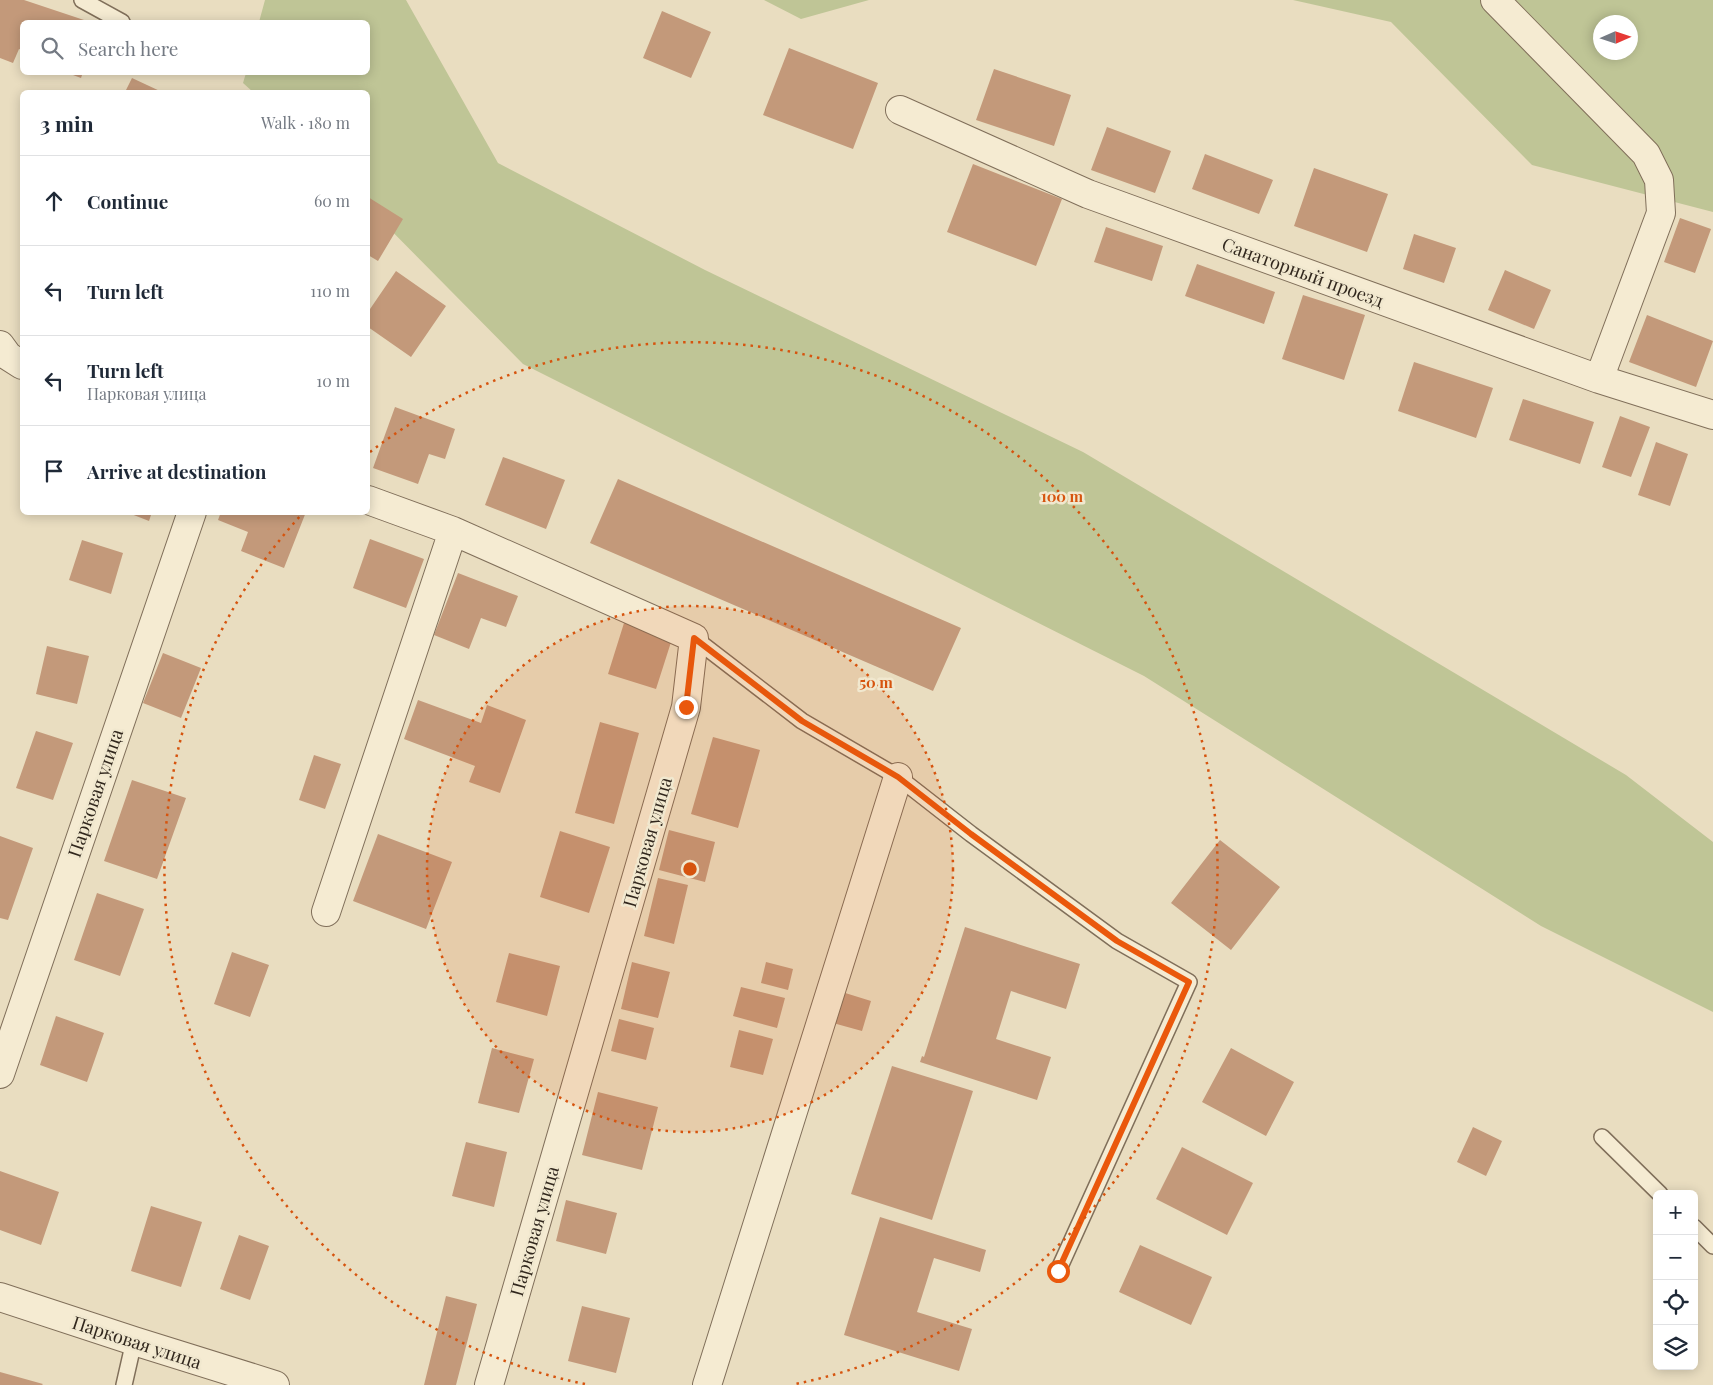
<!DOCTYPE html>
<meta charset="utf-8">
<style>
body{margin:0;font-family:"Playfair Display",serif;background:#f2f2f3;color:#1f2937}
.controls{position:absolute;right:15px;bottom:15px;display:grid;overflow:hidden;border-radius:8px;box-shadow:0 2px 12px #0003}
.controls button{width:45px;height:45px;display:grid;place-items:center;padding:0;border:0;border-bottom:1px solid #e0e1e3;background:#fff;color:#1f2937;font:25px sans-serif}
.compass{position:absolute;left:1593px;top:15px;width:45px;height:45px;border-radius:50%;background:#fff;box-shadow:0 2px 12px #0003;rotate:87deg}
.stop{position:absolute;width:15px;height:15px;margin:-11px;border:4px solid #ea580c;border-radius:50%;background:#fff}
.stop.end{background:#ea580c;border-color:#fff;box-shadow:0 1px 5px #0008}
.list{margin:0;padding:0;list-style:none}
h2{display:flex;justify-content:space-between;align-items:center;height:65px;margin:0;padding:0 20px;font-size:21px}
h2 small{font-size:16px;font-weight:400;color:#747a83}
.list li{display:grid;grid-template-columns:32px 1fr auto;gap:15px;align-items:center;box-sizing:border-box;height:90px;padding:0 20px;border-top:1px solid #e0e1e3}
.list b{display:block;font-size:19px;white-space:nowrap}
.list p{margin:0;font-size:16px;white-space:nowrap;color:#747a83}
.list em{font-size:16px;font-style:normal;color:#747a83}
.icon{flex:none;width:28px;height:28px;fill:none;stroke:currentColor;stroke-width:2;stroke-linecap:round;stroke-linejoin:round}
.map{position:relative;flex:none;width:1713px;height:1385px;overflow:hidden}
.search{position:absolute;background:#fff;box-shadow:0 2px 12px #0003;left:20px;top:20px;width:350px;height:55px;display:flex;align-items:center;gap:12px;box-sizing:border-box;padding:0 18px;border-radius:8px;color:#747a83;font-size:19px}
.panel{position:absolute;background:#fff;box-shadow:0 2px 12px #0003;left:20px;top:90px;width:350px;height:425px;border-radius:8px}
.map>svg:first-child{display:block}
.green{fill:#bfc596;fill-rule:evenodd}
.building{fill:#c3997a}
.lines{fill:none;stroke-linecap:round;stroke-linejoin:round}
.service-casing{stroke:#806f5a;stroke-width:18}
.minor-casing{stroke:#806f5a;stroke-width:30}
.service{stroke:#f5ebd2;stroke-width:15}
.minor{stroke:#f5ebd2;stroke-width:28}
.route{stroke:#ea580c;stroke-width:6}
.ring{fill:none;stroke:#d6540e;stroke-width:2.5;stroke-dasharray:2.5 5}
.labels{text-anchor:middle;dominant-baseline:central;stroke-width:5;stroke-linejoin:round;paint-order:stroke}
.street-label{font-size:18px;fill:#31271d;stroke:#f1e8cf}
.centre{fill:#d6540e;stroke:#f1e8cf;stroke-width:2.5}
.ring-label{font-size:15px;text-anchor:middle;font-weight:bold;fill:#d6540e;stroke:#f1e8cf;stroke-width:5;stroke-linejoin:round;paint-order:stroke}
</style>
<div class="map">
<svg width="1713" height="1385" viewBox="0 0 1713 1385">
<rect width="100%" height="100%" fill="#e9ddc0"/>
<!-- green -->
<path class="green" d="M265 0H406L498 163 705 270 1083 452 1626 775 1713 842V1012L1541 926 1144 676 523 364 368 207V92H253L243 83 246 73 368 72V22H259Z
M764 0H869L801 19Z
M1293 0H1713V212L1532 165 1391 22ZM1600 22H1630V52H1600Z"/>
<!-- building -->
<path class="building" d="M0 0H24L90 22H22V50L19 49 13 63 0 58Z
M662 11 711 32 691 78 643 58Z
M789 48 878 83 853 149 763 115Z
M994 69 1071 95 1054 146 976 120Z
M65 72H83L81 78Z
M132 78 162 92H125Z
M1107 127 1171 151 1155 193 1091 170Z
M1205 154 1273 180 1259 214 1192 189Z
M973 164 1062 199 1036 266 947 232Z
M1314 168 1388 194 1367 252 1294 226Z
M368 197 403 219 378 261 368 255Z
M1680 218 1711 229 1695 273 1664 262Z
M1106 227 1163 246 1152 281 1094 262Z
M1414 234 1456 248 1444 283 1403 269Z
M1197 264 1275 292 1264 324 1185 296Z
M1505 270 1551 290 1534 329 1488 310Z
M396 271 446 306 411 357 368 327V312Z
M1303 295 1365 315 1344 380 1282 359Z
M1647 315 1713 341 1696 387 1629 362Z
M1414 362 1493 388 1476 438 1398 411Z
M1523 399 1594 422 1580 464 1509 440Z
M395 407 455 429 445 459 429 454 418 484 373 468Z
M1620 416 1650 427 1631 477 1602 467Z
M1656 442 1688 454 1670 506 1638 495Z
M503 457 565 480 546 529 485 505Z
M618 479 961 628 933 691 590 543Z
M126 512H152L149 521Z
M221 512H306L284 568 241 551 248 532 218 520Z
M370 539 424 559 406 608 353 588Z
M82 540 123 553 111 594 69 580Z
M458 573 518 596 506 627 481 618 469 649 434 635Z
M624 623 672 639 656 689 608 674Z
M47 646 89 656 77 704 36 694Z
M163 653 201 668 181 718 143 703Z
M418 700 481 723 487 705 526 720 500 793 469 782 475 766 404 739Z
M600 722 639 733 614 824 575 813Z
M36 731 73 743 53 800 16 788Z
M713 737 760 750 738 828 691 814Z
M314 755 341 764 325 809 299 800Z
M132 780 186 798 157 879 104 861Z
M669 830 715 842 705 882 659 870Z
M560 831 610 847 589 913 540 897Z
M378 834 452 862 426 929 353 901Z
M0 836 33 848 8 920 0 918Z
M1220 840 1280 887 1231 950 1171 903Z
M658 878 688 885 674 944 644 936Z
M97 893 144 909 120 976 74 960Z
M965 927 1080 964 1066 1009 1011 991 996 1039 1051 1057 1037 1100 920 1062 922 1056 924 1057Z
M232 952 269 965 250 1017 214 1004Z
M509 953 560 966 547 1016 496 1002Z
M632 962 670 972 658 1018 621 1009Z
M766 962 793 969 788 990 761 983Z
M741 987 785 998 777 1028 733 1016Z
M842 992 871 1001 862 1031 833 1023Z
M56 1016 104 1033 87 1082 40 1065Z
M619 1019 654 1028 646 1060 611 1051Z
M739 1030 773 1039 763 1075 730 1067Z
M492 1048 534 1059 519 1113 478 1103Z
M1231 1048 1294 1082 1266 1136 1202 1102Z
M892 1066 973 1091 932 1220 851 1194Z
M598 1092 658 1107 642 1170 582 1155Z
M1473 1127 1502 1141 1486 1176 1457 1162Z
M466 1142 507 1152 494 1207 452 1196Z
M1182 1147 1253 1183 1227 1235 1156 1199Z
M0 1171 59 1192 41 1245 0 1230Z
M566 1200 617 1213 606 1254 556 1241Z
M151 1206 202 1222 181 1287 131 1271Z
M880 1217 986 1250 980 1272 934 1258 917 1312 972 1329 959 1371 844 1335Z
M239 1235 269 1246 250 1300 220 1289Z
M1140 1245 1212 1277 1191 1325 1119 1292Z
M446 1296 477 1304 456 1385H424Z
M582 1306 630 1318 616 1373 568 1361Z
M0 1372 43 1384 42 1385H0Z"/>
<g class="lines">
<!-- service casing -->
<g class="service-casing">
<path id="service" d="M82 0 122 22
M694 638 802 721 898 777 971 834 1117 941 1189 982 1058 1271
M1602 1137 1660 1194
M1694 1227 1713 1246
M124 1385 134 1341"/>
</g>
<!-- minor casing -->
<g class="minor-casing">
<path id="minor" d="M1495 0 1646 154 1659 180 1661 213 1599 379
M900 110 1088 194 1599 379 1713 415
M0 345 8 356 22 365
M368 500 453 531 694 638 686 707 489 1385
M326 912 453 531
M0 1074 192 512
M0 1297 134 1341 275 1385
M707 1385 898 777"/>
</g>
<!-- service -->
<use href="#service" class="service"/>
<!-- minor -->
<use href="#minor" class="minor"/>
</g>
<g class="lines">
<!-- route -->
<path class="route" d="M686 707 694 638 802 721 898 777 971 834 1117 941 1189 982 1058 1271"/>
</g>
<!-- distance rings -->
<circle cx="690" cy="869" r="263" fill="#d6540e" fill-opacity=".12"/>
<g class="ring">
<circle cx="690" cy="869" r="263"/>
<path d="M585 1384A526 526 0 0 1 302 514M370 452A526 526 0 1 1 795 1384"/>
</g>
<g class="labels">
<!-- street labels -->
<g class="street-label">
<text transform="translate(1303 272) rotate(20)">Санаторный проезд</text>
<text transform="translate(95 793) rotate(-71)">Парковая улица</text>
<text transform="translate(647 842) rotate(-74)">Парковая улица</text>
<text transform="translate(534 1231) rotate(-74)">Парковая улица</text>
<text transform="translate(137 1342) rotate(18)">Парковая улица</text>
</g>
</g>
<circle cx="690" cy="869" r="8" class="centre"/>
<g class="ring-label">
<text x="1062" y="502">100 m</text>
<text x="876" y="688">50 m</text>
</g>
</svg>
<div class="controls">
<button>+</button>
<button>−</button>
<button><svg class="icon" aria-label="locate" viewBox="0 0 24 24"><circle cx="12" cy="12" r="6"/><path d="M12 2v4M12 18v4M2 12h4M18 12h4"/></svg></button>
<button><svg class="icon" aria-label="layers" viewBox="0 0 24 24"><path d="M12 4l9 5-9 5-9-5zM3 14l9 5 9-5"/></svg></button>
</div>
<svg class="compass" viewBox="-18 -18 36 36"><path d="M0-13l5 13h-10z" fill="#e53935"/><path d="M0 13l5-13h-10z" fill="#747a83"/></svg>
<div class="stop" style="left:1058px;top:1271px"></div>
<div class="stop end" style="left:686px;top:707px"></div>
<div class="search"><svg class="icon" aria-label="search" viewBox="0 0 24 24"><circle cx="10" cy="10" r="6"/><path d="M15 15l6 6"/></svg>Search here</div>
<section class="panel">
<h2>3 min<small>Walk · 180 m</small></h2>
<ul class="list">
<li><svg class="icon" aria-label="ahead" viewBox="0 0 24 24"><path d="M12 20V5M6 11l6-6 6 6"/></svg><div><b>Continue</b></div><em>60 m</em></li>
<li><svg class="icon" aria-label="left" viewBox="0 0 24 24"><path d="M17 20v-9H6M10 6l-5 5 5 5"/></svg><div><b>Turn left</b></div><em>110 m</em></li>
<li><svg class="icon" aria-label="left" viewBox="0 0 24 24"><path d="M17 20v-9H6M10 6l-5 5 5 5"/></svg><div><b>Turn left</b><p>Парковая улица</p></div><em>10 m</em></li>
<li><svg class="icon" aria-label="arrive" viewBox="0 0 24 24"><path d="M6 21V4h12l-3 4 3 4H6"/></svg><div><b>Arrive at destination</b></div></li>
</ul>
</section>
</div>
